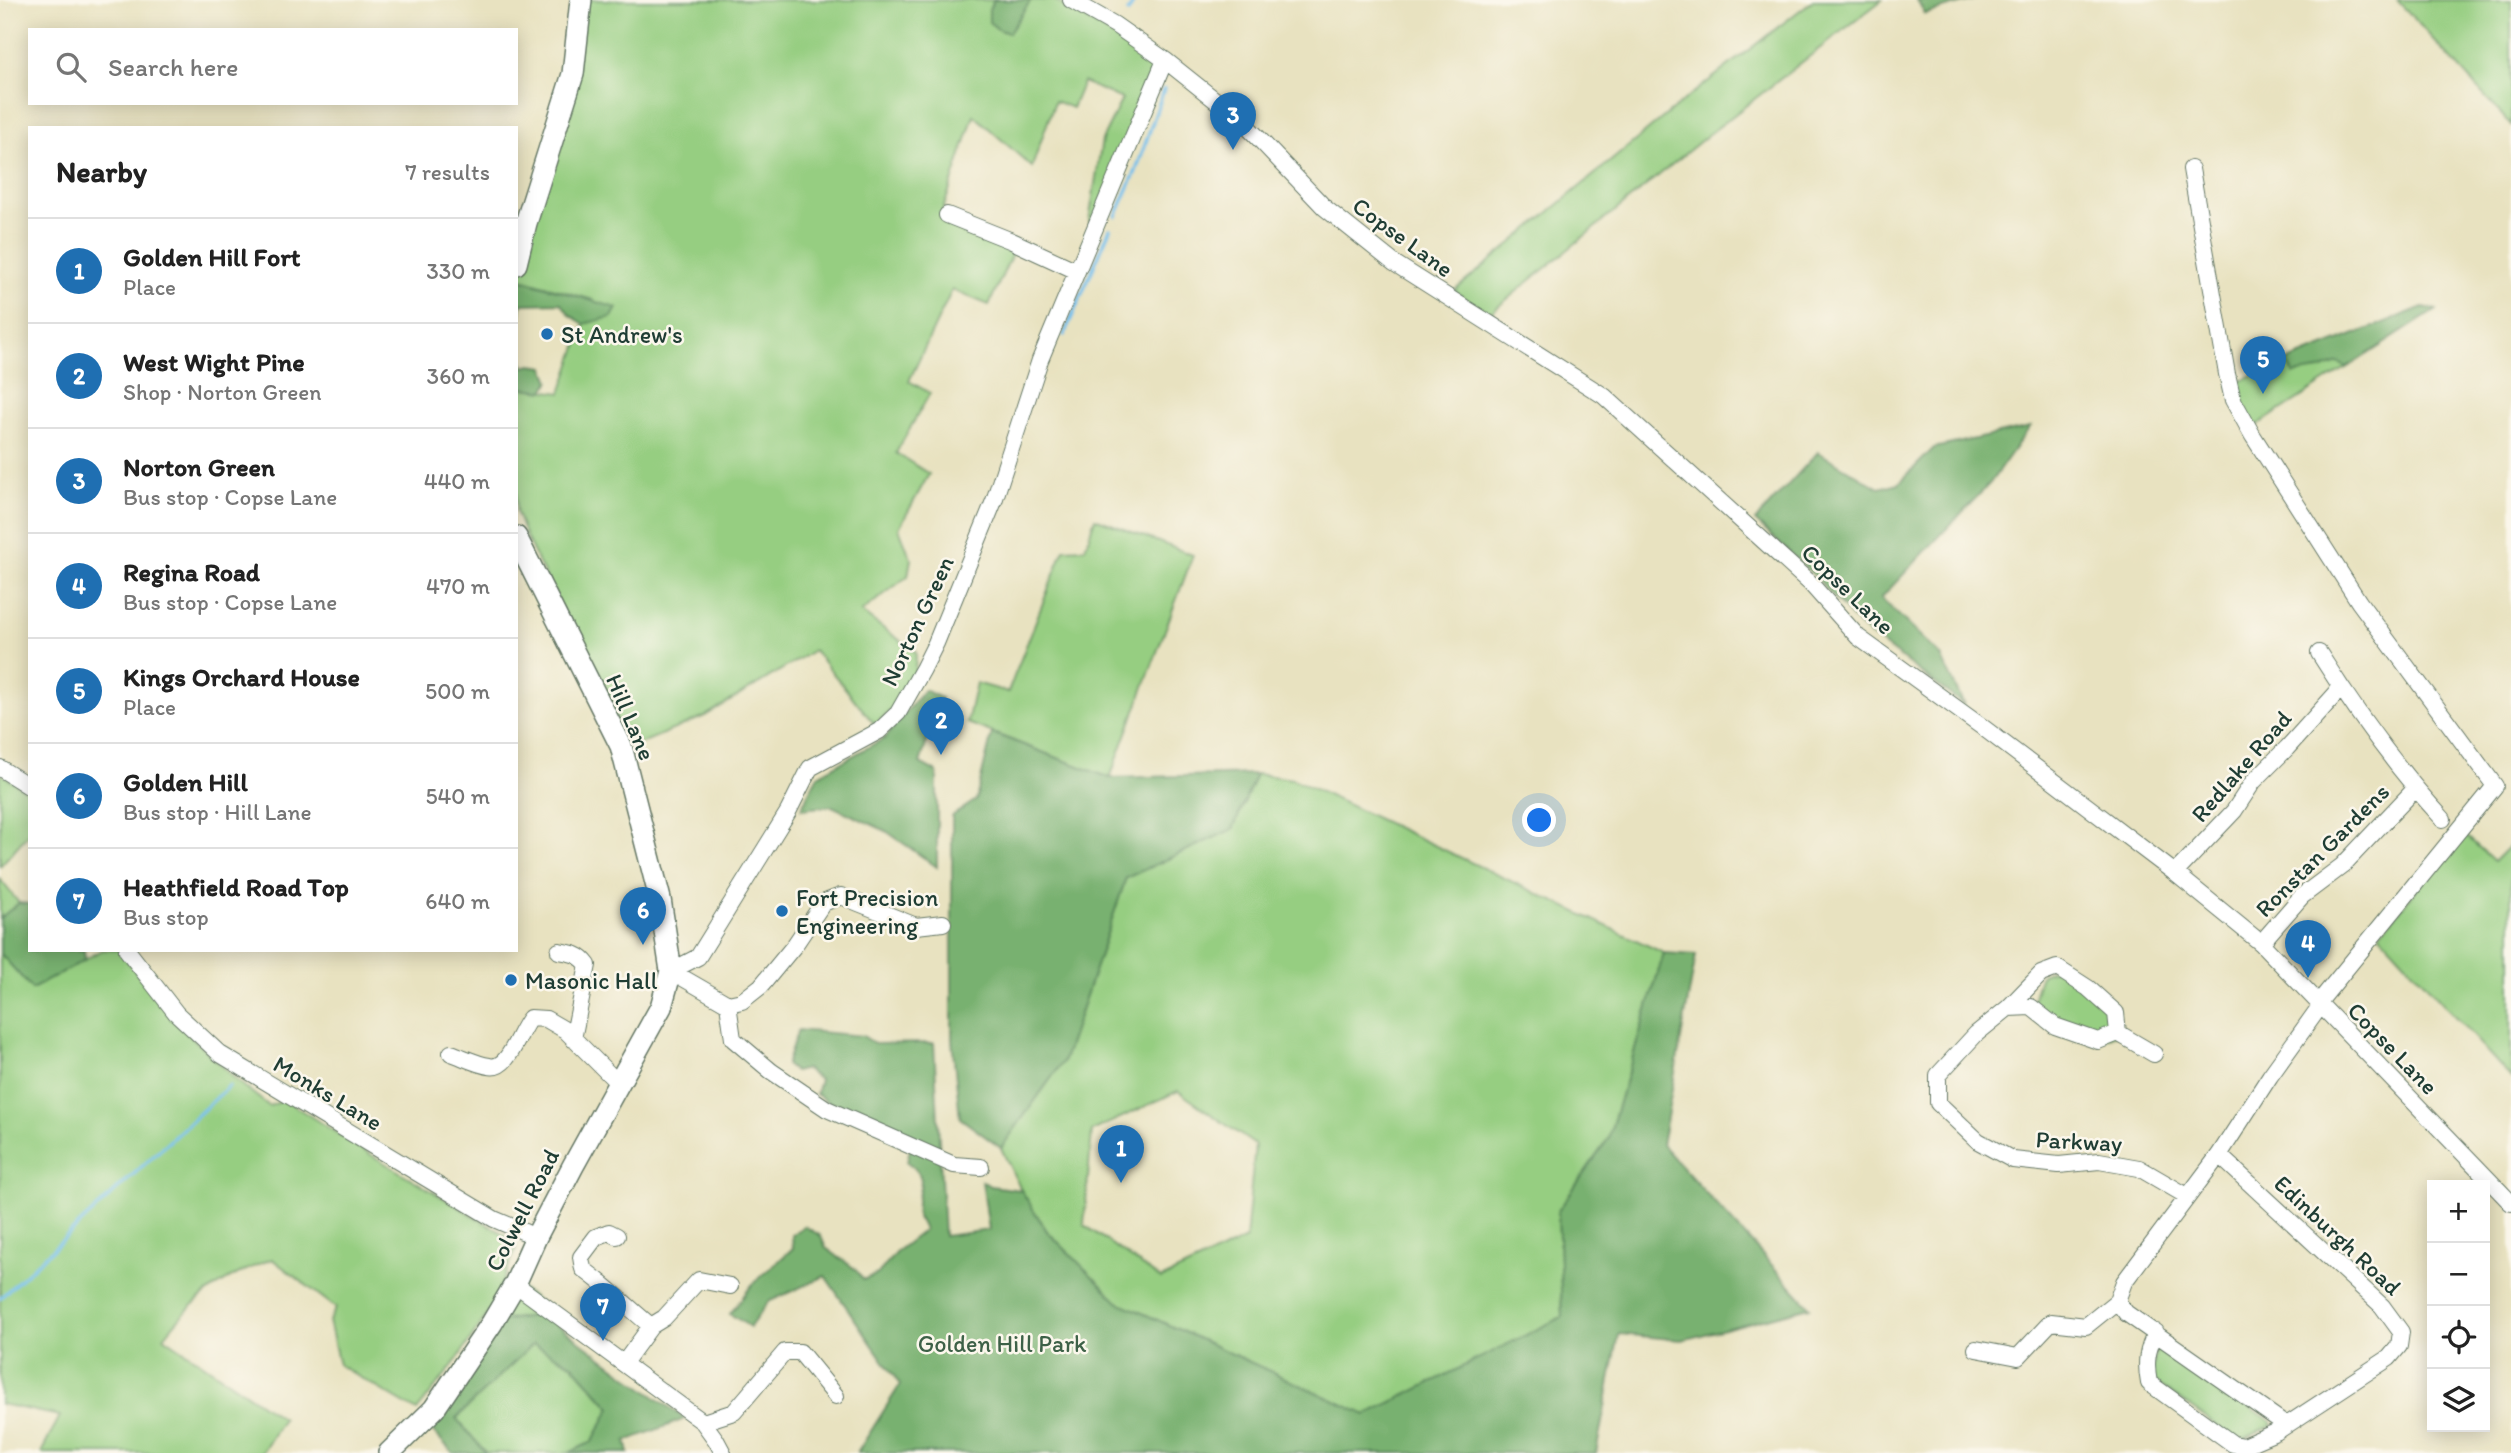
<!DOCTYPE html>
<meta charset="utf-8">
<style>
body{margin:0;font-family:Itim,sans-serif;background:#f2f2f2;color:#222}
.controls{position:absolute;right:21px;bottom:21px;display:grid;overflow:hidden;border-radius:0px;box-shadow:0 4px 18px #0003}
.controls button{width:63px;height:63px;display:grid;place-items:center;padding:0;border:0;border-bottom:2px solid #e0e0e0;background:#fff;color:#222;font:35px sans-serif}
.you{position:absolute;left:1540px;top:821px;width:24px;height:24px;margin:-18px;border:5px solid #fff;border-radius:50%;background:#1a73e8;box-shadow:0 0 0 10px #1a73e833}
.badge{display:grid;place-items:center;width:46px;height:46px;border-radius:50%;background:#1f6fb2;color:#fff;font-size:23px;font-weight:700}
.pin{position:absolute;translate:-50% -58px;filter:drop-shadow(0 2px 4px #0008)}
.pin::after{content:'';position:absolute;top:37px;width:24px;height:21px;background:inherit;clip-path:polygon(0 0,100% 0,50% 100%)}
.list{margin:0;padding:0;list-style:none}
h2{display:flex;justify-content:space-between;align-items:center;height:91px;margin:0;padding:0 28px;font-size:30px}
h2 small{font-size:23px;font-weight:400;color:#767676}
.list li{display:grid;grid-template-columns:46px 1fr auto;gap:21px;align-items:center;box-sizing:border-box;height:105px;padding:0 28px;border-top:2px solid #e0e0e0}
.list b{display:block;font-size:26px;white-space:nowrap}
.list p{margin:0;font-size:23px;white-space:nowrap;color:#767676}
.list em{font-size:23px;font-style:normal;color:#767676}
.icon{flex:none;width:38px;height:38px;fill:none;stroke:currentColor;stroke-width:2;stroke-linecap:round;stroke-linejoin:round}
.map{position:relative;flex:none;width:2511px;height:1453px;overflow:hidden}
.search{position:absolute;background:#fff;box-shadow:0 4px 18px #0003;left:28px;top:28px;width:490px;height:77px;display:flex;align-items:center;gap:18px;box-sizing:border-box;padding:0 24px;border-radius:0px;color:#767676;font-size:26px}
.panel{position:absolute;background:#fff;box-shadow:0 4px 18px #0003;left:28px;top:126px;width:490px;height:826px;border-radius:0px}
.map>svg:first-child{display:block}
.green{fill:#96ce81;stroke:#5a865a;stroke-width:2;fill-rule:evenodd}
.forest{fill:#78b16f;stroke:#4c7752;stroke-width:2}
.lines{fill:none;stroke-linecap:round;stroke-linejoin:round}
.stream{stroke:#73bfec;stroke-width:3.5}
.minor-casing{stroke:#657765;stroke-width:18}
.major-casing{stroke:#657765;stroke-width:24}
.minor{stroke:#fff;stroke-width:16}
.major{stroke:#fff;stroke-width:21}
.poi-dot{fill:#1f6fb2;stroke:#fbf7ec;stroke-width:2.5}
.labels{text-anchor:middle;dominant-baseline:central;stroke-width:5;stroke-linejoin:round;paint-order:stroke}
.street-label{font-size:24px;fill:#1f3d34;stroke:#fbf7ec}
.poi-label{font-size:24px;fill:#1f3d34;stroke:#fbf7ec;text-anchor:start}
.park-label{font-size:24px;fill:#3d6147;stroke:#fbf7ec}
</style>
<div class="map">
<svg width="2511" height="1453" viewBox="0 0 2511 1453">
<rect width="100%" height="100%" fill="#fbf7ec"/>
<filter id="ink" filterUnits="userSpaceOnUse"><feTurbulence type="fractalNoise" baseFrequency=".0143" numOctaves="2"/><feDisplacementMap in="SourceGraphic" scale="14" xChannelSelector="R" yChannelSelector="G"/><feConvolveMatrix kernelMatrix="1 2 1 2 8 2 1 2 1" color-interpolation-filters="sRGB"/></filter>
<filter id="wash" filterUnits="userSpaceOnUse"><feTurbulence type="fractalNoise" baseFrequency=".00686" numOctaves="4" result="noise"/><feDisplacementMap in="SourceGraphic" scale="28" xChannelSelector="R" yChannelSelector="G"/><feGaussianBlur stdDeviation="1.57" result="paint"/><feColorMatrix in="noise" values="0 0 0 0 0 0 0 0 0 0 0 0 0 0 0 0 0 1.4 0 .05"/><feComposite in="paint" operator="in"/></filter>
<g filter="url(#wash)">
<rect width="100%" height="100%" fill="#e8e2c0"/>
<!-- green -->
<path class="green" d="M586 0H1054L1143 53 1162 67 1097 225 1089 221 1102 140 1122 99 1083 82 1072 108 1055 101 1032 167 974 115 941 216 1016 245 989 305 952 290 909 381 930 393 896 453 929 474 899 528 911 559 908 576 861 612 916 652 915 673 893 708 875 725 814 650 705 716 630 748 526 537 516 511V387L561 393 593 300 518 278Z
M1813 0H1882L1708 135 1489 314 1454 291 1683 101Z
M2397 0H2511V125Z
M2423 307 2436 310 2253 428 2234 383Z
M1095 518 1193 555 1110 778 967 723 976 683 1008 692 1064 549 1085 548Z
M0 773 30 793V832L0 866Z
M1256 774 1293 779 1664 953 1608 1139 1558 1211 1562 1317 1366 1415 1118 1302 1047 1231 1021 1190 1001 1148 1064 1060 1126 878 1233 829ZM1178 1091 1255 1145 1246 1239 1161 1279 1084 1225 1092 1131Z
M2463 833 2494 861 2511 844V1078L2380 934Z
M0 879 19 903 0 918Z
M102 950H119L171 1017 235 1079 269 1106 285 1100 368 1153 512 1239 516 1248 494 1304 459 1357 417 1411 339 1365 329 1321 336 1308 272 1259C225 1277 195 1296 164 1337L283 1419 262 1453H41L60 1416 0 1404V953L32 989Z
M2057 968 2116 1013 2118 1033 2098 1041 2031 1007 2041 974Z
M515 1284 554 1312 501 1321Z
M533 1343 572 1364 611 1408 592 1442 569 1453H486L456 1419Z
M2157 1343 2272 1422 2273 1426 2238 1441 2151 1379Z"/>
<!-- forest -->
<path class="forest" d="M994 0H1031L1009 33 999 30 989 22V9Z
M1917 0H1974L1925 14Z
M516 278 617 308 612 317 584 324 570 315 561 303 522 304 516 335Z
M2423 307 2436 310 2347 367 2338 363 2320 370 2294 374 2286 362Z
M516 344 524 367 531 365 544 367 550 381 544 391 516 387Z
M2030 427 1990 483 1881 598 1941 656 1964 705 1861 628 1816 577 1755 521 1818 452 1879 488 1899 483 1934 448Z
M924 690 941 698 920 763 937 772V867L886 831 832 806 801 809 818 775 885 738Z
M992 733 1110 778 1256 774 1233 829 1126 878 1064 1060 1001 1148 960 1118 952 1040V816L976 800Z
M19 903 30 904V950H84L85 960 32 989 0 953V918Z
M1664 953 1696 955 1662 1145 1810 1307 1682 1340 1619 1334 1596 1453H857L900 1385 825 1276 768 1302 750 1327 730 1314 752 1285 793 1248 792 1235 804 1226 821 1236 826 1248 855 1269 863 1280 878 1274 897 1251 924 1230C922 1225 918 1219 917 1214 913 1189 934 1181 907 1162L912 1140 828 1102 816 1094 820 1080 806 1069 795 1072 786 1065 798 1030 863 1036 875 1044 934 1043 944 1236 989 1230 982 1181 990 1186 1021 1190 1047 1231 1118 1302 1366 1415 1562 1317 1558 1211 1608 1139Z
M543 1314 685 1419 626 1441 629 1453H569L592 1442 611 1408 572 1364 533 1344 456 1418 486 1453H453L429 1427 501 1321Z"/>
<g class="lines">
<!-- stream -->
<path class="stream" d="M1128 12 1135 0
M1116 216 1136 171 1164 89
M1064 335 1110 229
M0 1298 229 1086"/>
</g>
</g>
<g filter="url(#ink)">
<g class="lines">
<!-- minor casing -->
<g class="minor-casing">
<path id="minor" d="M1071 0 1115 25 1165 60 1244 123 1325 208 1394 263 1604 396 1810 583 1858 637 1985 729 2092 810 2175 873 2261 943 2511 1203
M2191 169 2227 374 2233 400 2253 436 2359 602 2495 786 2319 1002
M947 215 1012 241 1077 271
M2319 653C2356 712 2396 768 2443 819
M0 768 30 787
M2175 873 2234 811 2253 782 2287 748 2341 688
M2261 943 2302 896 2342 866 2415 789
M127 950 176 1013 220 1054 494 1219 536 1237
M559 951C571 953 580 954 588 965L573 1039
M671 971 698 957 788 812 810 768 879 731 898 713 923 669 936 643 994 501 1040 360 1165 60
M671 971 728 1004 742 1001 761 986 794 946 823 903 841 896 916 926 943 923
M728 1004 733 1039 771 1071 827 1109 954 1165 981 1167
M2008 1008 2041 974 2057 968 2088 988 2116 1013 2118 1033
M2118 1033 2098 1041 2055 1026 2031 1007 2008 1008 1976 1034 1938 1075V1103L1978 1141 2013 1160 2059 1165 2099 1161 2139 1168 2187 1196
M2118 1033 2154 1054
M451 1053C463 1057 476 1064 489 1066 509 1071 518 1032 530 1018L546 1019 565 1030 618 1083
M617 1236 609 1232 596 1237 581 1257 583 1269C607 1286 628 1307 651 1326
M515 1284 703 1422 716 1440 723 1453
M2117 1301 2124 1282 2219 1155 2270 1076 2321 1005
M2117 1301 2126 1313 2285 1424
M2156 1332C2147 1350 2145 1362 2149 1383L2233 1444 2243 1446 2276 1432 2389 1358 2399 1346 2401 1332 2382 1306 2219 1155
M1976 1349 2018 1357 2051 1322 2086 1326 2117 1301
M624 1363 651 1326 664 1318 699 1280 730 1286
M703 1422 734 1412 785 1352H800L836 1396"/>
</g>
<!-- major casing -->
<g class="major-casing">
<path id="major" d="M516 264 526 223 573 74 581 0
M389 1453 434 1409 492 1323 515 1284 536 1237 573 1166 661 1007 671 971 660 899 621 746 516 537"/>
</g>
<!-- minor -->
<use href="#minor" class="minor"/>
<!-- major -->
<use href="#major" class="major"/>
</g>
</g>
<!-- markers -->
<g class="poi-dot">
<circle cx="547" cy="334" r="7"/>
<circle cx="782" cy="911" r="7"/>
<circle cx="511" cy="980" r="7"/>
</g>
<g class="labels">
<!-- street labels -->
<g class="street-label">
<text transform="translate(1403 237) rotate(36)">Copse Lane</text>
<text transform="translate(1848 589) rotate(44)">Copse Lane</text>
<text transform="translate(917 621) rotate(-65)">Norton Green</text>
<text transform="translate(631 717) rotate(67)">Hill Lane</text>
<text transform="translate(2241 766) rotate(-49)">Redlake Road</text>
<text transform="translate(2322 850) rotate(-45)">Ronstan Gardens</text>
<text transform="translate(2393 1048) rotate(46)">Copse Lane</text>
<text transform="translate(328 1093) rotate(31)">Monks Lane</text>
<text transform="translate(2079 1141) rotate(3)">Parkway</text>
<text transform="translate(522 1210) rotate(-63)">Colwell Road</text>
<text transform="translate(2338 1235) rotate(43)">Edinburgh Road</text>
</g>
<!-- poi labels -->
<g class="poi-label">
<text x="561" y="334">St Andrew's</text>
<text x="796" y="897">Fort Precision<tspan x="796" dy="28">Engineering</tspan></text>
<text x="525" y="980">Masonic Hall</text>
</g>
<!-- park labels -->
<g class="park-label">
<text x="1002" y="1343">Golden Hill Park</text>
</g>
</g>
</svg>
<div class="controls">
<button>+</button>
<button>−</button>
<button><svg class="icon" aria-label="locate" viewBox="0 0 24 24"><circle cx="12" cy="12" r="6"/><path d="M12 2v4M12 18v4M2 12h4M18 12h4"/></svg></button>
<button><svg class="icon" aria-label="layers" viewBox="0 0 24 24"><path d="M12 4l9 5-9 5-9-5zM3 14l9 5 9-5"/></svg></button>
</div>
<div class="you"></div>
<div class="pin badge" style="left:1121px;top:1183px">1</div>
<div class="pin badge" style="left:941px;top:755px">2</div>
<div class="pin badge" style="left:1233px;top:150px">3</div>
<div class="pin badge" style="left:2308px;top:978px">4</div>
<div class="pin badge" style="left:2263px;top:394px">5</div>
<div class="pin badge" style="left:643px;top:945px">6</div>
<div class="pin badge" style="left:603px;top:1341px">7</div>
<div class="search"><svg class="icon" aria-label="search" viewBox="0 0 24 24"><circle cx="10" cy="10" r="6"/><path d="M15 15l6 6"/></svg>Search here</div>
<section class="panel">
<h2>Nearby<small>7 results</small></h2>
<ul class="list">
<li><span class="badge">1</span><div><b>Golden Hill Fort</b><p>Place</p></div><em>330 m</em></li>
<li><span class="badge">2</span><div><b>West Wight Pine</b><p>Shop · Norton Green</p></div><em>360 m</em></li>
<li><span class="badge">3</span><div><b>Norton Green</b><p>Bus stop · Copse Lane</p></div><em>440 m</em></li>
<li><span class="badge">4</span><div><b>Regina Road</b><p>Bus stop · Copse Lane</p></div><em>470 m</em></li>
<li><span class="badge">5</span><div><b>Kings Orchard House</b><p>Place</p></div><em>500 m</em></li>
<li><span class="badge">6</span><div><b>Golden Hill</b><p>Bus stop · Hill Lane</p></div><em>540 m</em></li>
<li><span class="badge">7</span><div><b>Heathfield Road Top</b><p>Bus stop</p></div><em>640 m</em></li>
</ul>
</section>
</div>
